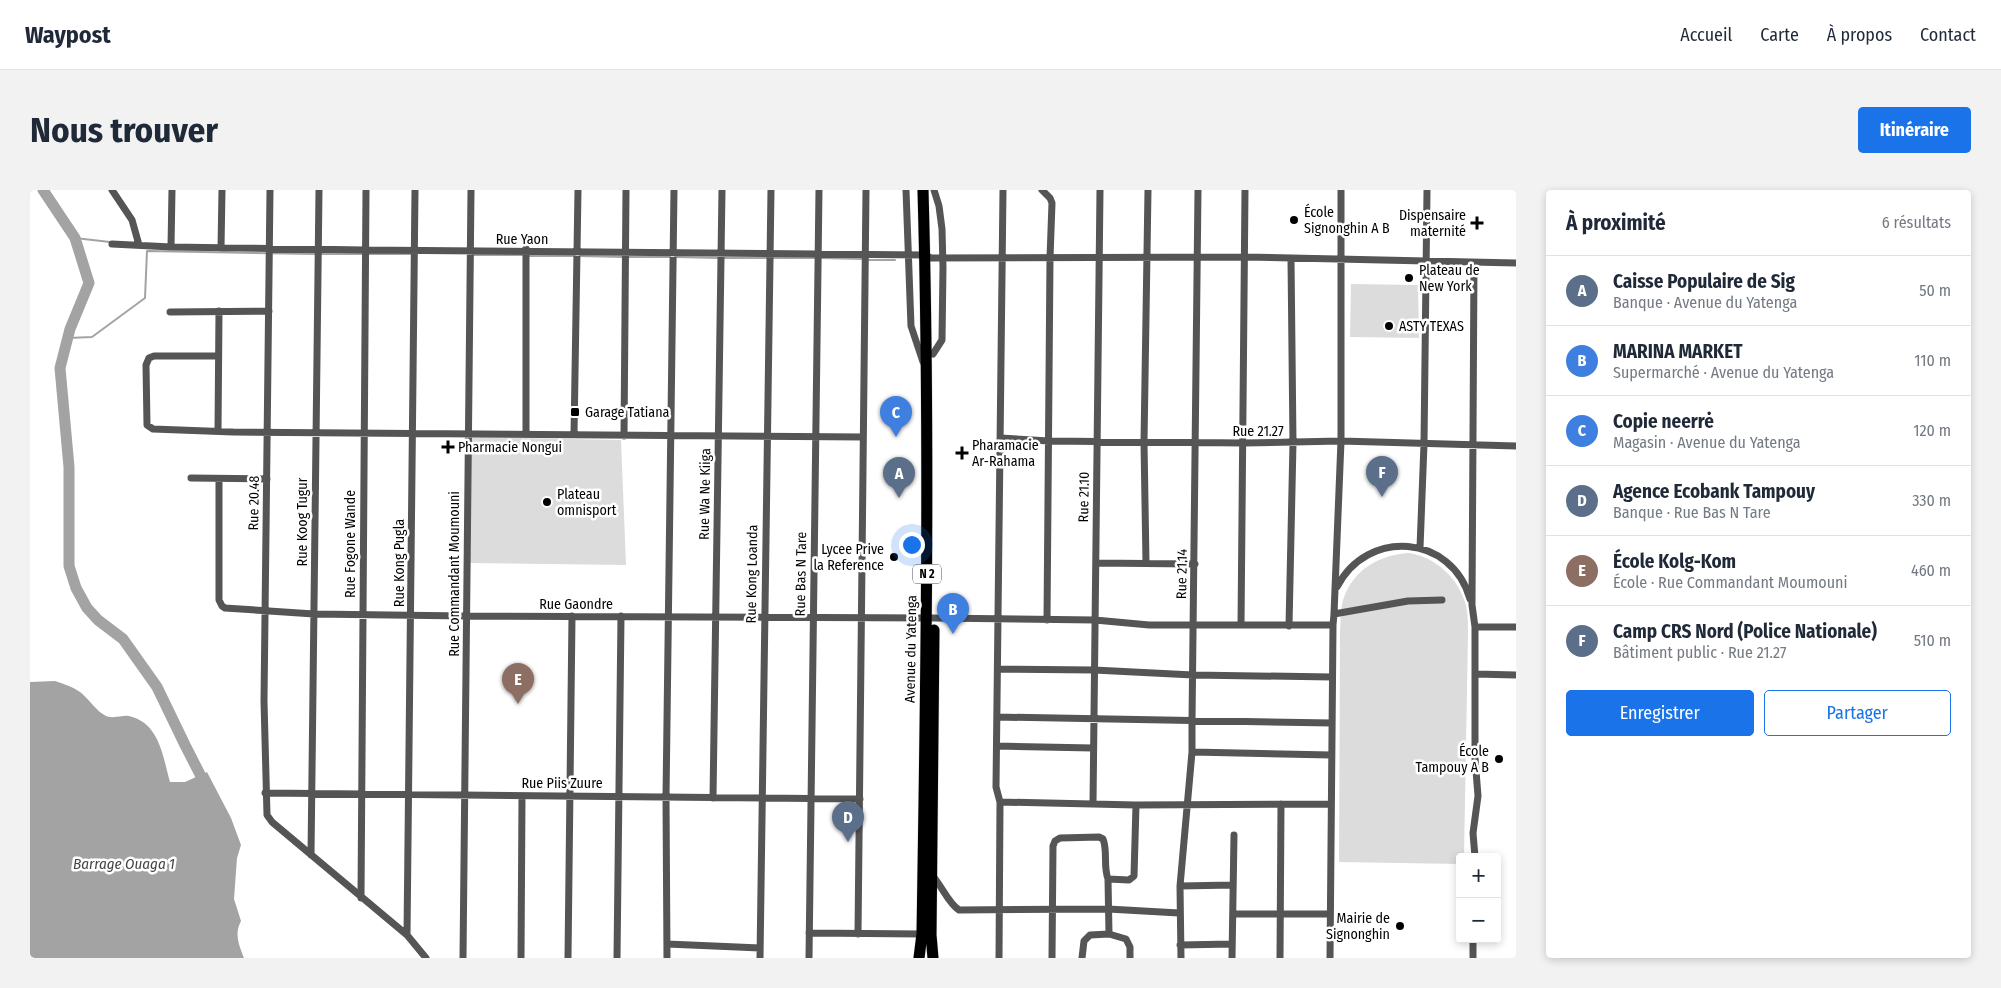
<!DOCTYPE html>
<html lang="fr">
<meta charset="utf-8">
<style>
body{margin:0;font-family:"Fira Sans Condensed",sans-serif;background:#f2f2f3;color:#1f2937}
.controls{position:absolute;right:15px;bottom:15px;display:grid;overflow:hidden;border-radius:5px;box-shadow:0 2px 8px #0003}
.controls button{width:45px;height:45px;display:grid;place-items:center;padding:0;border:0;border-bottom:1px solid #e0e1e3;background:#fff;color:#1f2937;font:25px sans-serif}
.you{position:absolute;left:881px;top:354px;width:18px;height:18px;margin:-12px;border:4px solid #fff;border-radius:50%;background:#1a73e8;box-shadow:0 0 0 8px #1a73e833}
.badge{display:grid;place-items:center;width:32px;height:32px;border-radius:50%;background:#1a73e8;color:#fff;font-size:16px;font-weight:700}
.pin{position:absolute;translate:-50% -41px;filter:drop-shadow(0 1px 2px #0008)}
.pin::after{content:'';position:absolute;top:26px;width:18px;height:15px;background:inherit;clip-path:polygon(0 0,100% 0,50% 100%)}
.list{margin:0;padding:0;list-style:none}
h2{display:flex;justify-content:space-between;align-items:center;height:65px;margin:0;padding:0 20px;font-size:21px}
h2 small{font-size:16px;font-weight:400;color:#747a83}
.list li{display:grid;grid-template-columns:32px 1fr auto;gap:15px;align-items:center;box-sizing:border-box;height:70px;padding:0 20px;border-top:1px solid #e0e1e3}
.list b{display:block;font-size:19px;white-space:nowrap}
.list p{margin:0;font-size:16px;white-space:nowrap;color:#747a83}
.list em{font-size:16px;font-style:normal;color:#747a83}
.actions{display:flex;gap:10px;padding:15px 20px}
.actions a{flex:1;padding:11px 0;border:1px solid #1a73e8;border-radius:5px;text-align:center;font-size:18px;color:#1a73e8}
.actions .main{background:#1a73e8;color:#fff}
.map{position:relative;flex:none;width:1486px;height:768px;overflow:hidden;border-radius:5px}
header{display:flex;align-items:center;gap:30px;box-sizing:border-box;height:70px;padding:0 25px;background:#fff;border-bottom:1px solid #e0e1e3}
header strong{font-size:24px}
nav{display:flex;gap:28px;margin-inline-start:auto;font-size:18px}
.intro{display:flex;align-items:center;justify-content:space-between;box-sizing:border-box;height:120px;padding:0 30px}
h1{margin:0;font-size:35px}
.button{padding:12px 22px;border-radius:5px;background:#1a73e8;color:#fff;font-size:18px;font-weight:700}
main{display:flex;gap:30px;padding:0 30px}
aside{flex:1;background:#fff;border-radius:5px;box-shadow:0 2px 8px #0003}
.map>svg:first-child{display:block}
.green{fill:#dcdcdc}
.water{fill:#a3a3a3}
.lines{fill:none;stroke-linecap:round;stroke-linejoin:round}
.stream{stroke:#a3a3a3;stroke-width:2}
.river{stroke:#a3a3a3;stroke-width:11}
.primary-casing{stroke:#dbdbdb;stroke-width:12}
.street{stroke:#555;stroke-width:7}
.primary{stroke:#000;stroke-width:11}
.poi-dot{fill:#000;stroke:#fff;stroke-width:2}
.labels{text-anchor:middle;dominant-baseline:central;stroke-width:5;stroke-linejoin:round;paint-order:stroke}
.shield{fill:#fff;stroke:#4c4c4c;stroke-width:1}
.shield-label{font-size:12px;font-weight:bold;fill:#000}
.poi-label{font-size:14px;fill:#000;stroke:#fff;text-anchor:start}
.street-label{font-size:14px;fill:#000;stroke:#fff}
.water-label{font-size:15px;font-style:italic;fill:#444;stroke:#fff}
</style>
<header>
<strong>Waypost</strong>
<nav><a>Accueil</a><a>Carte</a><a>À propos</a><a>Contact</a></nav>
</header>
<div class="intro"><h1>Nous trouver</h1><a class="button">Itinéraire</a></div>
<main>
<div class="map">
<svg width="1486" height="768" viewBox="0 0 1486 768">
<rect width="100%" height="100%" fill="#fff"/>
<!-- green -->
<path class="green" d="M1321 94 1388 95 1389 148 1320 147Z
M441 247 591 250 596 375 439 373Z
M1379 363C1405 367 1427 387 1435 412 1438 422 1438 433 1438 443L1434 667H1430V674L1309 672 1310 442C1311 433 1310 423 1312 414 1320 382 1347 365 1379 363Z"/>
<!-- water -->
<path class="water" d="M25 491C34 494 43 497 50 502 59 509 66 521 76 526 84 529 92 525 99 526 130 533 133 568 140 592H155L177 582 201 628 211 655 207 668 204 709 211 731C204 744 209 755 214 768H0V492Z"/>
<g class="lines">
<!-- stream -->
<path class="stream" d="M45 48 80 52
M290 64H333
M338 64H383
M443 65H493
M498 66H545
M550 66 593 67
M598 67H640
M645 67 688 68
M693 68H738
M743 68H785
M790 68 833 69
M838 70H865
M38 148 62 147 115 108 117 61 285 64"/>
<!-- river -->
<path class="river" d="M13 0 45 48 59 93 40 139 30 178 39 277V376L46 398 57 418 68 430 93 449 127 497 155 555 177 598"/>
<!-- primary casing -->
<g class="primary-casing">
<path id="primary" d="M889 768 892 744C896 496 900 248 893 0
M903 768 901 745 904 440"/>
</g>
<!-- street -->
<path class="street" d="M82 0 102 30 109 55
M240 0 234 511 237 625 242 632 377 745 396 768
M876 0 881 136 893 172
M1012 0 1020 8 1022 13 1020 68 1017 430
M82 54 141 57 335 60 895 65 901 68 1214 67 1486 73
M141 57 142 0
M191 58 192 0
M1444 73 1442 415 1445 437V568L1448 606 1443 643 1445 667
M140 122 239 121
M903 164 912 150 913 77 912 39 909 16 904 0
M188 166H124L119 168 116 175 117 235 123 239 203 242 833 247
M188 241 189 121
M496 244V58
M544 245 548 0
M594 246 596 0
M970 248 1019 251 1214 253 1311 251 1486 256
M161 288 237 289
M189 289V410L192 416 195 418 284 424 436 426 904 428 1065 430 1119 435H1303
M1390 358 1394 254 1397 0
M1066 373 1165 374
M1116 373 1114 252 1118 0
M1307 397C1337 338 1422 344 1440 409
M1304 424 1378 411 1412 410
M1211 435 1215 0
M1259 436 1263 253 1261 69
M1445 437H1486
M968 479 1064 480 1163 485 1302 487
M1445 484 1486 485
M967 527 1302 533
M967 556 1063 558
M1162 562 1301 565
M235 603 830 609
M683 608 692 0
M970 612 1106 615 1300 614
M1063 614 1070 0
M281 665 289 0
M902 685C912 696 918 713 929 720L1078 719 1149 723
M1078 689 1099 690 1104 686 1106 615
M1150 696 1203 695
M331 708 336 0
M1203 724H1299
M779 743 892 744
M828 744 836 0
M377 745 385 0
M637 754 730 758
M1150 755 1202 754
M433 768 441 0
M491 768 492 606
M538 768 542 426
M587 768 591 426
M637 768 636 607 644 0
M730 768 741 0
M779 768 789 0
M969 768 970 612 966 597 973 0
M1022 768 1023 656 1025 651 1030 648 1069 647 1073 649C1078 662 1073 676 1078 689L1079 744
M1052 768 1054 751 1060 745 1079 744 1096 749 1100 757V768
M1151 768 1150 696 1162 562V531L1168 0
M1202 768 1204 645
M1250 768 1251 614
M1300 768 1303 435 1304 424 1311 251V0
M1443 768V749"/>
<!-- primary -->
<use href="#primary" class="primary"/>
</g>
<!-- markers -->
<g class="poi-dot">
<circle cx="1264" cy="30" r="5"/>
<path d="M1444.5 25.5h5v5h5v5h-5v5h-5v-5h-5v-5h5z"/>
<circle cx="1379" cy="88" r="5"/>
<circle cx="1359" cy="136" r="5"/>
<rect x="540" y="217" width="10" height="10" rx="2.5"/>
<path d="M415.5 249.5h5v5h5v5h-5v5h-5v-5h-5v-5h5z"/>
<path d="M929.5 255.5h5v5h5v5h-5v5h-5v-5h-5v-5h5z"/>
<circle cx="517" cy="312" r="5"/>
<circle cx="864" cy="367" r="5"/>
<circle cx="1469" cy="569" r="5"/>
<circle cx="1370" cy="736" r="5"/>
</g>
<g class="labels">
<!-- shield labels -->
<rect class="shield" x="883" y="374.5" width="28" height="19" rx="4"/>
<g class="shield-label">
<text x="897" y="384">N 2</text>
</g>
<!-- poi labels -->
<g class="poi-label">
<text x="1274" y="22">École<tspan x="1274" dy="16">Signonghin A B</tspan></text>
<text x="1436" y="25" text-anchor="end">Dispensaire<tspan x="1436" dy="16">maternité</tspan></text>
<text x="1389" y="80">Plateau de<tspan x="1389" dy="16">New York</tspan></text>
<text x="1369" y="136">ASTY TEXAS</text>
<text x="555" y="222">Garage Tatiana</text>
<text x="942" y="255">Pharamacie<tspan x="942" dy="16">Ar-Rahama</tspan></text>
<text x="428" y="257">Pharmacie Nongui</text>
<text x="527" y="304">Plateau<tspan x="527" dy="16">omnisport</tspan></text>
<text x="854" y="359" text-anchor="end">Lycee Prive<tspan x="854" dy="16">la Reference</tspan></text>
<text x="1459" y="561" text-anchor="end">École<tspan x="1459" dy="16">Tampouy A B</tspan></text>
<text x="1360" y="728" text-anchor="end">Mairie de<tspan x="1360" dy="16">Signonghin</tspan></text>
</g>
<!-- street labels -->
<g class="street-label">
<text x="492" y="49">Rue Yaon</text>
<text x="1228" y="241">Rue 21.27</text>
<text transform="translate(675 304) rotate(-89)">Rue Wa Ne Kiiga</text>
<text transform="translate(1054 307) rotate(-89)">Rue 21.10</text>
<text transform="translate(224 313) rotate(-89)">Rue 20.48</text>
<text transform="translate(272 332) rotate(-90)">Rue Koog Tugur</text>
<text transform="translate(320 354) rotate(-90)">Rue Fogone Wande</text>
<text transform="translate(369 373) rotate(-90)">Rue Kong Pugla</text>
<text transform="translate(424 384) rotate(-90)">Rue Commandant Moumouni</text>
<text transform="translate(722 384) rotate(-89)">Rue Kong Loanda</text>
<text transform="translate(771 384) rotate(-89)">Rue Bas N Tare</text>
<text transform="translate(1152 384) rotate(-89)">Rue 21.14</text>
<text x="546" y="414">Rue Gaondre</text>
<text transform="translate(881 459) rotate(-89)">Avenue du Yatenga</text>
<text x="532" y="593">Rue Piis Zuure</text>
</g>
<!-- water labels -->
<g class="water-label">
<text x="94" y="674">Barrage Ouaga 1</text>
</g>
</g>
</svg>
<div class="controls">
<button>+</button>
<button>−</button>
</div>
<div class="you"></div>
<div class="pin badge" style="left:869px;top:308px;background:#5c6f8a">A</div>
<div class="pin badge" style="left:923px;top:444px;background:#3f7fe0">B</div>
<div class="pin badge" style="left:866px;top:247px;background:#3f7fe0">C</div>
<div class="pin badge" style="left:818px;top:652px;background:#5c6f8a">D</div>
<div class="pin badge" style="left:488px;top:514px;background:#8d6e63">E</div>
<div class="pin badge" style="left:1352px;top:307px;background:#5c6f8a">F</div>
</div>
<aside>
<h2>À proximité<small>6 résultats</small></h2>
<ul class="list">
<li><span class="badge" style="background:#5c6f8a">A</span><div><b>Caisse Populaire de Sig</b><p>Banque · Avenue du Yatenga</p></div><em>50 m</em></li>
<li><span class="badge" style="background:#3f7fe0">B</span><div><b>MARINA MARKET</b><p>Supermarché · Avenue du Yatenga</p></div><em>110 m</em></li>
<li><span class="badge" style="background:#3f7fe0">C</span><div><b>Copie neerrė</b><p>Magasin · Avenue du Yatenga</p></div><em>120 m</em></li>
<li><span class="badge" style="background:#5c6f8a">D</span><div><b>Agence Ecobank Tampouy</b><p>Banque · Rue Bas N Tare</p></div><em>330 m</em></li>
<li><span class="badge" style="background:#8d6e63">E</span><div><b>École Kolg-Kom</b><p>École · Rue Commandant Moumouni</p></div><em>460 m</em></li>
<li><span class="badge" style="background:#5c6f8a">F</span><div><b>Camp CRS Nord (Police Nationale)</b><p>Bâtiment public · Rue 21.27</p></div><em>510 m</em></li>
</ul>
<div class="actions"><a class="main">Enregistrer</a><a>Partager</a></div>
</aside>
</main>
